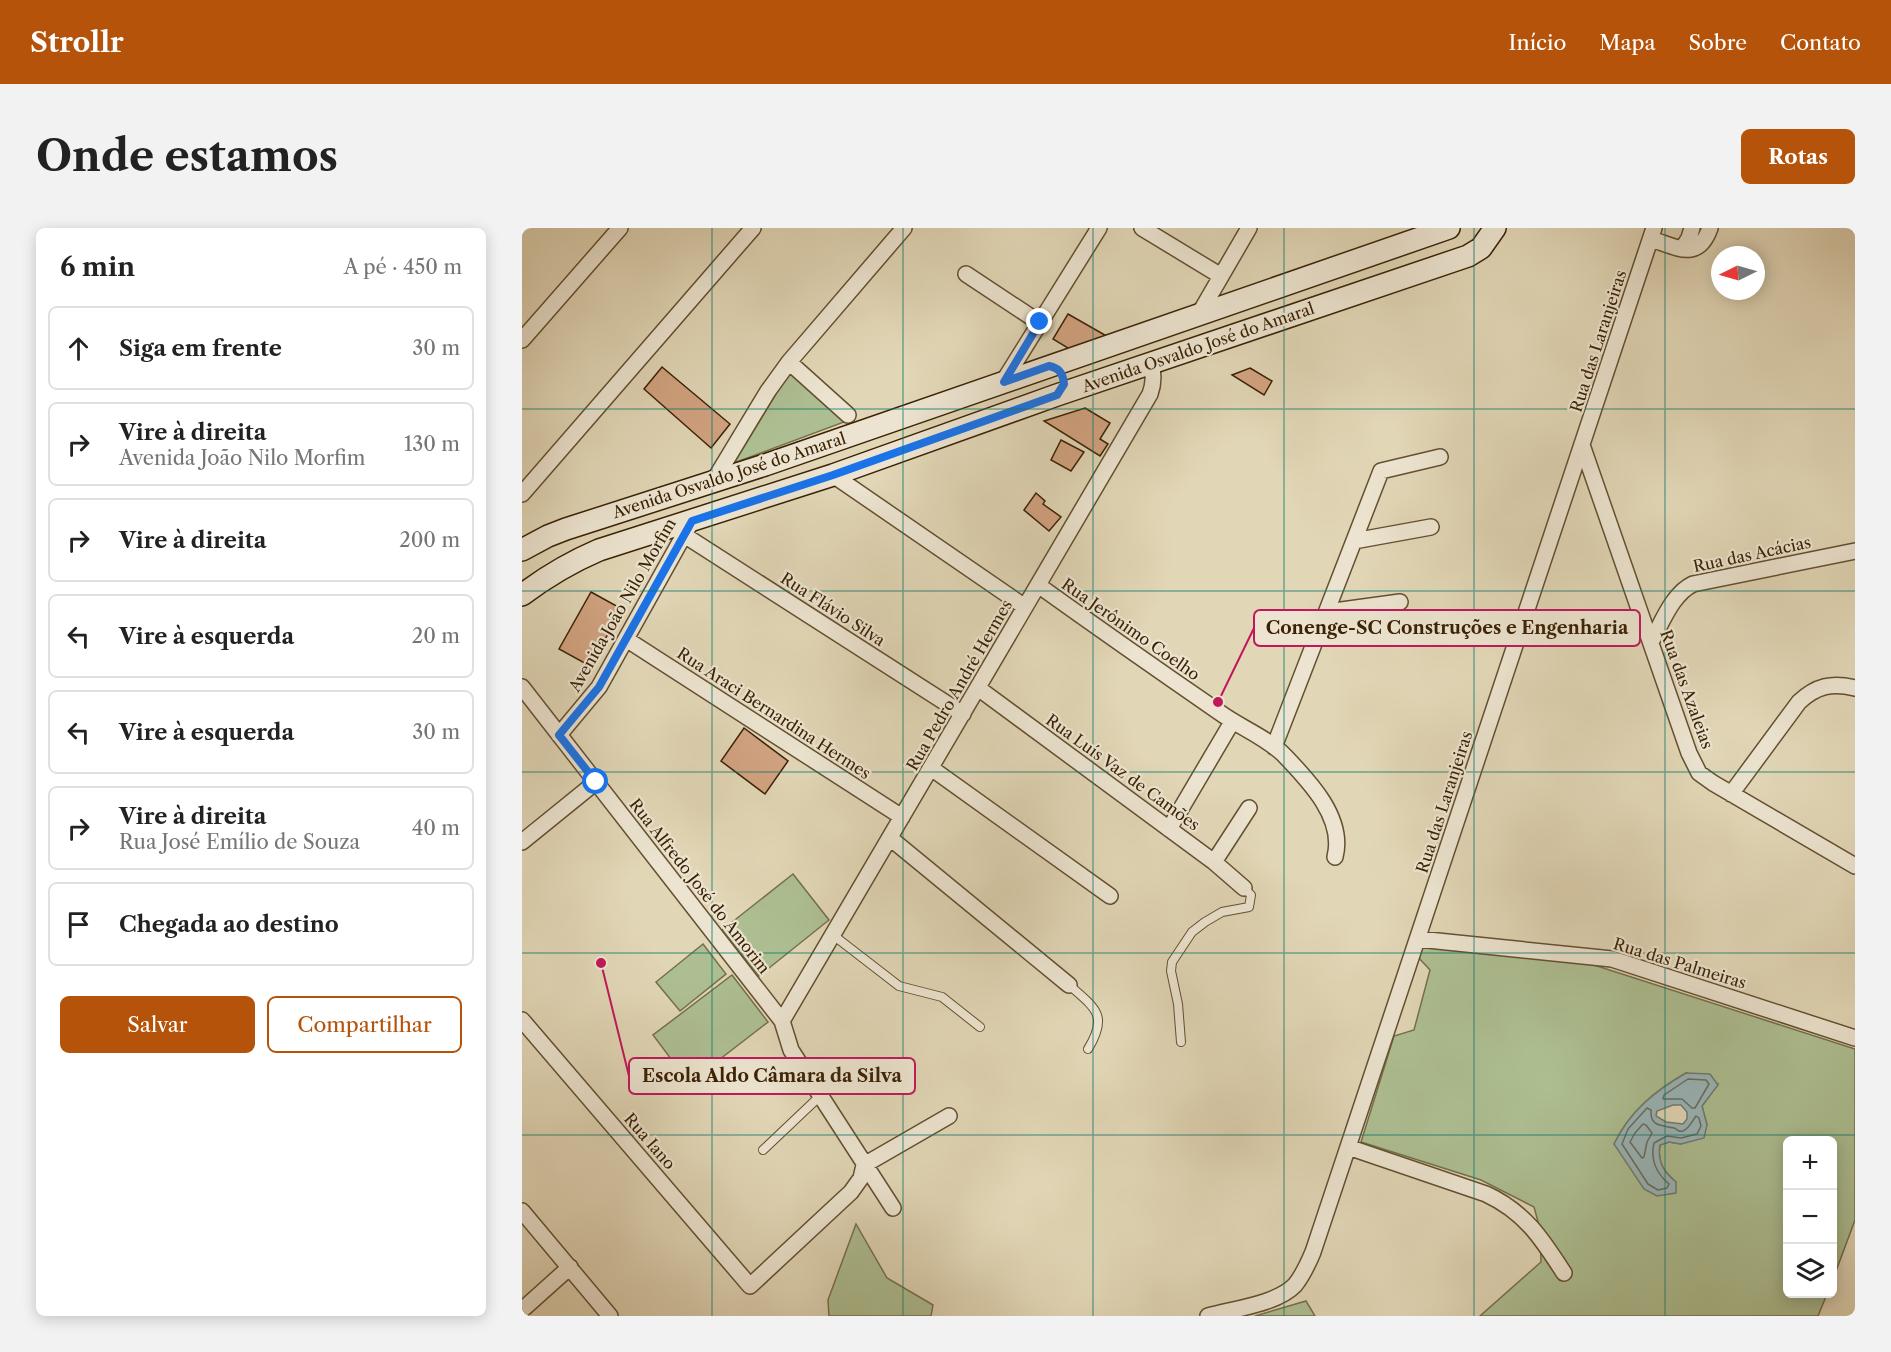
<!DOCTYPE html>
<html lang="pt">
<meta charset="utf-8">
<style>
body{margin:0;font-family:"Libre Caslon Text",serif;background:#f2f2f2;color:#222}
.controls{position:absolute;right:18px;bottom:18px;display:grid;overflow:hidden;border-radius:9px;box-shadow:0 3px 15px #0003}
.controls button{width:54px;height:54px;display:grid;place-items:center;padding:0;border:0;border-bottom:2px solid #e0e0e0;background:#fff;color:#222;font:30px sans-serif}
.compass{position:absolute;left:1189px;top:18px;width:54px;height:54px;border-radius:50%;background:#fff;box-shadow:0 3px 15px #0003;rotate:265deg}
.stop{position:absolute;width:18px;height:18px;margin:-14px;border:4px solid #1a73e8;border-radius:50%;background:#fff}
.stop.end{background:#1a73e8;border-color:#fff;box-shadow:0 2px 6px #0008}
.list{margin:0;padding:0;list-style:none}
h2{display:flex;justify-content:space-between;align-items:center;height:78px;margin:0;padding:0 24px;font-size:26px}
h2 small{font-size:20px;font-weight:400;color:#767676}
.list li{display:grid;grid-template-columns:39px 1fr auto;gap:18px;align-items:center;box-sizing:border-box;height:84px;margin:0 12px 12px;padding:0 12px;border:2px solid #e0e0e0;border-radius:9px}
.list b{display:block;font-size:22px;white-space:nowrap}
.list p{margin:0;font-size:20px;white-space:nowrap;color:#767676}
.list em{font-size:20px;font-style:normal;color:#767676}
.actions{display:flex;gap:12px;padding:18px 24px}
.actions a{flex:1;padding:14px 0;border:2px solid #b45309;border-radius:9px;text-align:center;font-size:21px;color:#b45309}
.actions .main{background:#b45309;color:#fff}
.icon{flex:none;width:33px;height:33px;fill:none;stroke:currentColor;stroke-width:2;stroke-linecap:round;stroke-linejoin:round}
.map{position:relative;flex:none;width:1333px;height:1088px;overflow:hidden;border-radius:9px}
header{display:flex;align-items:center;gap:36px;box-sizing:border-box;height:84px;padding:0 30px;background:#b45309;color:#fff}
header strong{font-size:28px}
nav{display:flex;gap:33px;margin-inline-start:auto;font-size:21px}
.intro{display:flex;align-items:center;justify-content:space-between;box-sizing:border-box;height:144px;padding:0 36px}
h1{margin:0;font-size:42px}
.button{padding:15px 27px;border-radius:9px;background:#b45309;color:#fff;font-size:21px;font-weight:700}
main{display:flex;gap:36px;padding:0 36px}
aside{flex:1;background:#fff;border-radius:9px;box-shadow:0 3px 15px #0003}
.map>svg:first-child{display:block}
.green{fill:#adbf92;stroke:#74704c;stroke-width:1.5;fill-rule:evenodd}
.water{fill:#99b6b9;stroke:#737b71;stroke-width:1.5;fill-rule:evenodd}
.lines{fill:none;stroke-linecap:round;stroke-linejoin:round}
.shore{stroke:#6a6c5f;stroke-width:1.5}
.building{fill:#d2a381;stroke:#3b2205;stroke-width:1.5}
.lane-casing{stroke:#644f31;stroke-width:10}
.street-casing{stroke:#644f31;stroke-width:18}
.secondary-casing{stroke:#3b2205;stroke-width:24}
.lane{stroke:#ece4d0;stroke-width:8}
.street{stroke:#ece4d0;stroke-width:15}
.secondary{stroke:#ece4d0;stroke-width:21}
.route{stroke:#1a73e8;stroke-width:8}
.grid{fill:none;stroke:#0f766e;stroke-width:1.5;stroke-opacity:0.55}
.labels{text-anchor:middle;dominant-baseline:central;stroke-width:4.5;stroke-linejoin:round;paint-order:stroke}
.street-label{font-size:16px;fill:#3b2205;stroke:#ece4d0}
.leader{fill:none;stroke:#c2185b;stroke-width:2}
.callout-dot{fill:#c2185b;stroke:#ece4d0;stroke-width:2}
.callout{fill:#ece4d0;stroke:#c2185b;stroke-width:2}
.callout-label{font-size:18px;text-anchor:middle;font-weight:bold;fill:#3b2205}
</style>
<header>
<strong>Strollr</strong>
<nav><a>Início</a><a>Mapa</a><a>Sobre</a><a>Contato</a></nav>
</header>
<div class="intro"><h1>Onde estamos</h1><a class="button">Rotas</a></div>
<main>
<aside>
<h2>6 min<small>A pé · 450 m</small></h2>
<ul class="list">
<li><svg class="icon" aria-label="ahead" viewBox="0 0 24 24"><path d="M12 20V5M6 11l6-6 6 6"/></svg><div><b>Siga em frente</b></div><em>30 m</em></li>
<li><svg class="icon" aria-label="right" viewBox="0 0 24 24"><path d="M7 20v-9h11M14 6l5 5-5 5"/></svg><div><b>Vire à direita</b><p>Avenida João Nilo Morfim</p></div><em>130 m</em></li>
<li><svg class="icon" aria-label="right" viewBox="0 0 24 24"><path d="M7 20v-9h11M14 6l5 5-5 5"/></svg><div><b>Vire à direita</b></div><em>200 m</em></li>
<li><svg class="icon" aria-label="left" viewBox="0 0 24 24"><path d="M17 20v-9H6M10 6l-5 5 5 5"/></svg><div><b>Vire à esquerda</b></div><em>20 m</em></li>
<li><svg class="icon" aria-label="left" viewBox="0 0 24 24"><path d="M17 20v-9H6M10 6l-5 5 5 5"/></svg><div><b>Vire à esquerda</b></div><em>30 m</em></li>
<li><svg class="icon" aria-label="right" viewBox="0 0 24 24"><path d="M7 20v-9h11M14 6l5 5-5 5"/></svg><div><b>Vire à direita</b><p>Rua José Emílio de Souza</p></div><em>40 m</em></li>
<li><svg class="icon" aria-label="arrive" viewBox="0 0 24 24"><path d="M6 21V4h12l-3 4 3 4H6"/></svg><div><b>Chegada ao destino</b></div></li>
</ul>
<div class="actions"><a class="main">Salvar</a><a>Compartilhar</a></div>
</aside>
<div class="map">
<svg width="1333" height="1088" viewBox="0 0 1333 1088">
<rect width="100%" height="100%" fill="#e1d6b6"/>
<filter id="stains"><feTurbulence type="fractalNoise" baseFrequency=".00333" numOctaves="4"/><feColorMatrix values="0 0 0 0 .2 0 0 0 0 .09 0 0 0 0 .02 0 0 0 .5 -.17"/></filter>
<radialGradient id="worn" r=".72"><stop offset=".6" stop-color="#630" stop-opacity="0"/><stop offset="1" stop-color="#630" stop-opacity=".3"/></radialGradient>
<!-- green -->
<path class="green" d="M268 143 322 194 212 235Z
M271 646 307 692 237 748 200 702Z
M901 715 1072 737 1333 821V992L1311 1051 1310 912H1266V1066H1305L1296 1088H958L1019 1034 1018 1001 1012 979 959 952 839 914 872 808 892 802 908 742 896 729ZM1164 845 1196 856 1180 878 1185 897 1159 916 1147 914 1138 917C1135 934 1142 944 1154 954L1102 929 1092 916C1108 883 1133 863 1164 845Z
M181 716 204 746 158 783 134 754Z
M210 747 246 794 167 855 131 807Z
M334 996 365 1050 411 1077 409 1088H307L306 1072Z
M784 1073 793 1088H733Z"/>
<!-- water -->
<path class="water" d="M1164 845 1188 846 1196 857 1180 878 1185 897 1182 910 1159 916 1147 914 1138 917C1135 934 1142 944 1154 954V965L1135 968 1122 961 1092 916C1108 883 1133 863 1164 845ZM1151 877H1159L1165 884V891L1161 896 1144 894 1134 888 1135 883Z"/>
<g class="lines">
<!-- shore -->
<path class="shore" d="M1166 851 1184 852 1187 856 1173 880H1170L1160 871H1141L1142 867Z
M1125 880 1129 882C1128 899 1139 897 1152 900 1157 902 1155 904 1161 903 1167 901 1171 892 1174 888L1177 890 1179 898 1175 906 1159 910 1145 908 1132 915C1128 932 1134 945 1147 956L1145 960 1136 962 1126 956 1100 916 1106 901Z
M1121 896 1124 897 1130 905 1125 914 1122 929 1120 930 1108 914 1113 905Z"/>
</g>
<!-- building -->
<path class="building" d="M546 86 588 110 554 125 531 111Z
M140 139 208 196 189 220 122 161Z
M728 140 750 153 742 167 710 147Z
M563 180 588 195 578 211 586 216 578 228 522 193Z
M539 212 562 224 549 243 529 232Z
M514 265 523 273 521 276 539 289 527 303 502 282Z
M69 364 100 381 68 438 37 421Z
M222 500 266 533 243 566 199 533Z"/>
<g class="lines">
<!-- lane casing -->
<g class="lane-casing">
<path id="lane" d="M311 707 377 758 420 769 458 799
M547 757C573 780 587 787 566 821
M659 814 656 776 649 743 650 734 670 704 683 694 700 684 727 679 729 667 722 660
M241 922 298 868"/>
</g>
<!-- street casing -->
<g class="street-casing">
<path id="street" d="M620 0 699 48
M1129 11C1155 19 1176 34 1188 0
M1160 21 1167 10 1170 0
M444 46 518 95
M676 88 727 0
M0 112 98 0
M267 134 326 187
M481 154 577 0
M1060 217 1167 525 1177 545 1191 555 1333 638
M311 247 503 379
M191 254 246 163 267 134 382 0
M0 266 231 0
M162 307 441 486
M832 313 909 299
M516 357C576 400 636 442 697 484 717 499 744 509 762 527 787 553 823 590 813 629
M805 384 878 374
M104 411 380 589
M1129 414C1140 395 1150 366 1171 356L1333 323
M0 459 260 793 269 822 371 980
M456 460 692 634 722 660
M37 507 77 459 167 298
M752 519 859 243 918 229
M409 540 588 668
M1209 566 1277 474C1294 458 1310 454 1333 460
M647 601 710 494
M368 610 547 757
M0 614 74 554
M692 634 727 580
M896 711 1090 731 1333 810
M0 792 228 1058 329 964 339 950 342 937 427 888
M260 793 628 166C632 155 632 147 629 136
M826 919 964 966C1003 984 1020 1011 1042 1045
M0 983 88 1088
M0 1082 48 1039
M686 1088C711 1081 755 1076 773 1057 781 1047 786 1036 791 1024L1132 0"/>
</g>
<!-- secondary casing -->
<g class="secondary-casing">
<path id="secondary" d="M0 322 26 308 44 301 243 237 927 0
M0 367C25 348 49 334 77 322L311 247 535 167 946 28 959 20 973 0"/>
</g>
<!-- lane -->
<use href="#lane" class="lane"/>
<!-- street -->
<use href="#street" class="street"/>
<!-- secondary -->
<use href="#secondary" class="secondary"/>
</g>
<g class="lines">
<!-- route -->
<path class="route" d="M74 554 37 507 77 459 170 293 311 247 535 167 542 156C541 145 537 140 527 138L482 154 518 94"/>
</g>
<!-- grid -->
<path class="grid" d="M190 0V1088M381 0V1088M571 0V1088M762 0V1088M952 0V1088M1143 0V1088M0 181H1333M0 363H1333M0 544H1333M0 725H1333M0 907H1333"/>
<g class="labels">
<!-- street labels -->
<g class="street-label">
<text transform="translate(1076 113) rotate(-72)">Rua das Laranjeiras</text>
<text transform="translate(676 119) rotate(-19)">Avenida Osvaldo José do Amaral</text>
<text transform="translate(207 247) rotate(-18)">Avenida Osvaldo José do Amaral</text>
<text transform="translate(1230 326) rotate(-12)">Rua das Acácias</text>
<text transform="translate(100 377) rotate(-60)">Avenida João Nilo Morfim</text>
<text transform="translate(311 381) rotate(33)">Rua Flávio Silva</text>
<text transform="translate(609 401) rotate(35)">Rua Jerônimo Coelho</text>
<text transform="translate(437 457) rotate(-60)">Rua Pedro André Hermes</text>
<text transform="translate(1165 461) rotate(70)">Rua das Azaleias</text>
<text transform="translate(252 485) rotate(33)">Rua Araci Bernardina Hermes</text>
<text transform="translate(601 544) rotate(36)">Rua Luís Vaz de Camões</text>
<text transform="translate(922 574) rotate(-72)">Rua das Laranjeiras</text>
<text transform="translate(178 658) rotate(52)">Rua Alfredo José do Amorim</text>
<text transform="translate(1158 735) rotate(17)">Rua das Palmeiras</text>
<text transform="translate(128 913) rotate(49)">Rua Iano</text>
</g>
</g>
<!-- callouts -->
<path class="leader" d="M696 474L732 400M79 735L107 848"/>
<g class="callout-dot">
<circle cx="696" cy="474" r="6"/>
<circle cx="79" cy="735" r="6"/>
</g>
<g class="callout">
<rect x="732" y="382" width="386" height="36" rx="6"/>
<rect x="107" y="830" width="286" height="36" rx="6"/>
</g>
<g class="callout-label">
<text x="925" y="406">Conenge-SC Construções e Engenharia</text>
<text x="250" y="854">Escola Aldo Câmara da Silva</text>
</g>
<rect width="100%" height="100%" filter="url(#stains)"/>
<rect width="100%" height="100%" fill="url(#worn)"/>
</svg>
<div class="controls">
<button>+</button>
<button>−</button>
<button><svg class="icon" aria-label="layers" viewBox="0 0 24 24"><path d="M12 4l9 5-9 5-9-5zM3 14l9 5 9-5"/></svg></button>
</div>
<svg class="compass" viewBox="-18 -18 36 36"><path d="M0-13l5 13h-10z" fill="#e53935"/><path d="M0 13l5-13h-10z" fill="#767676"/></svg>
<div class="stop" style="left:74px;top:554px"></div>
<div class="stop end" style="left:518px;top:94px"></div>
</div>
</main>
